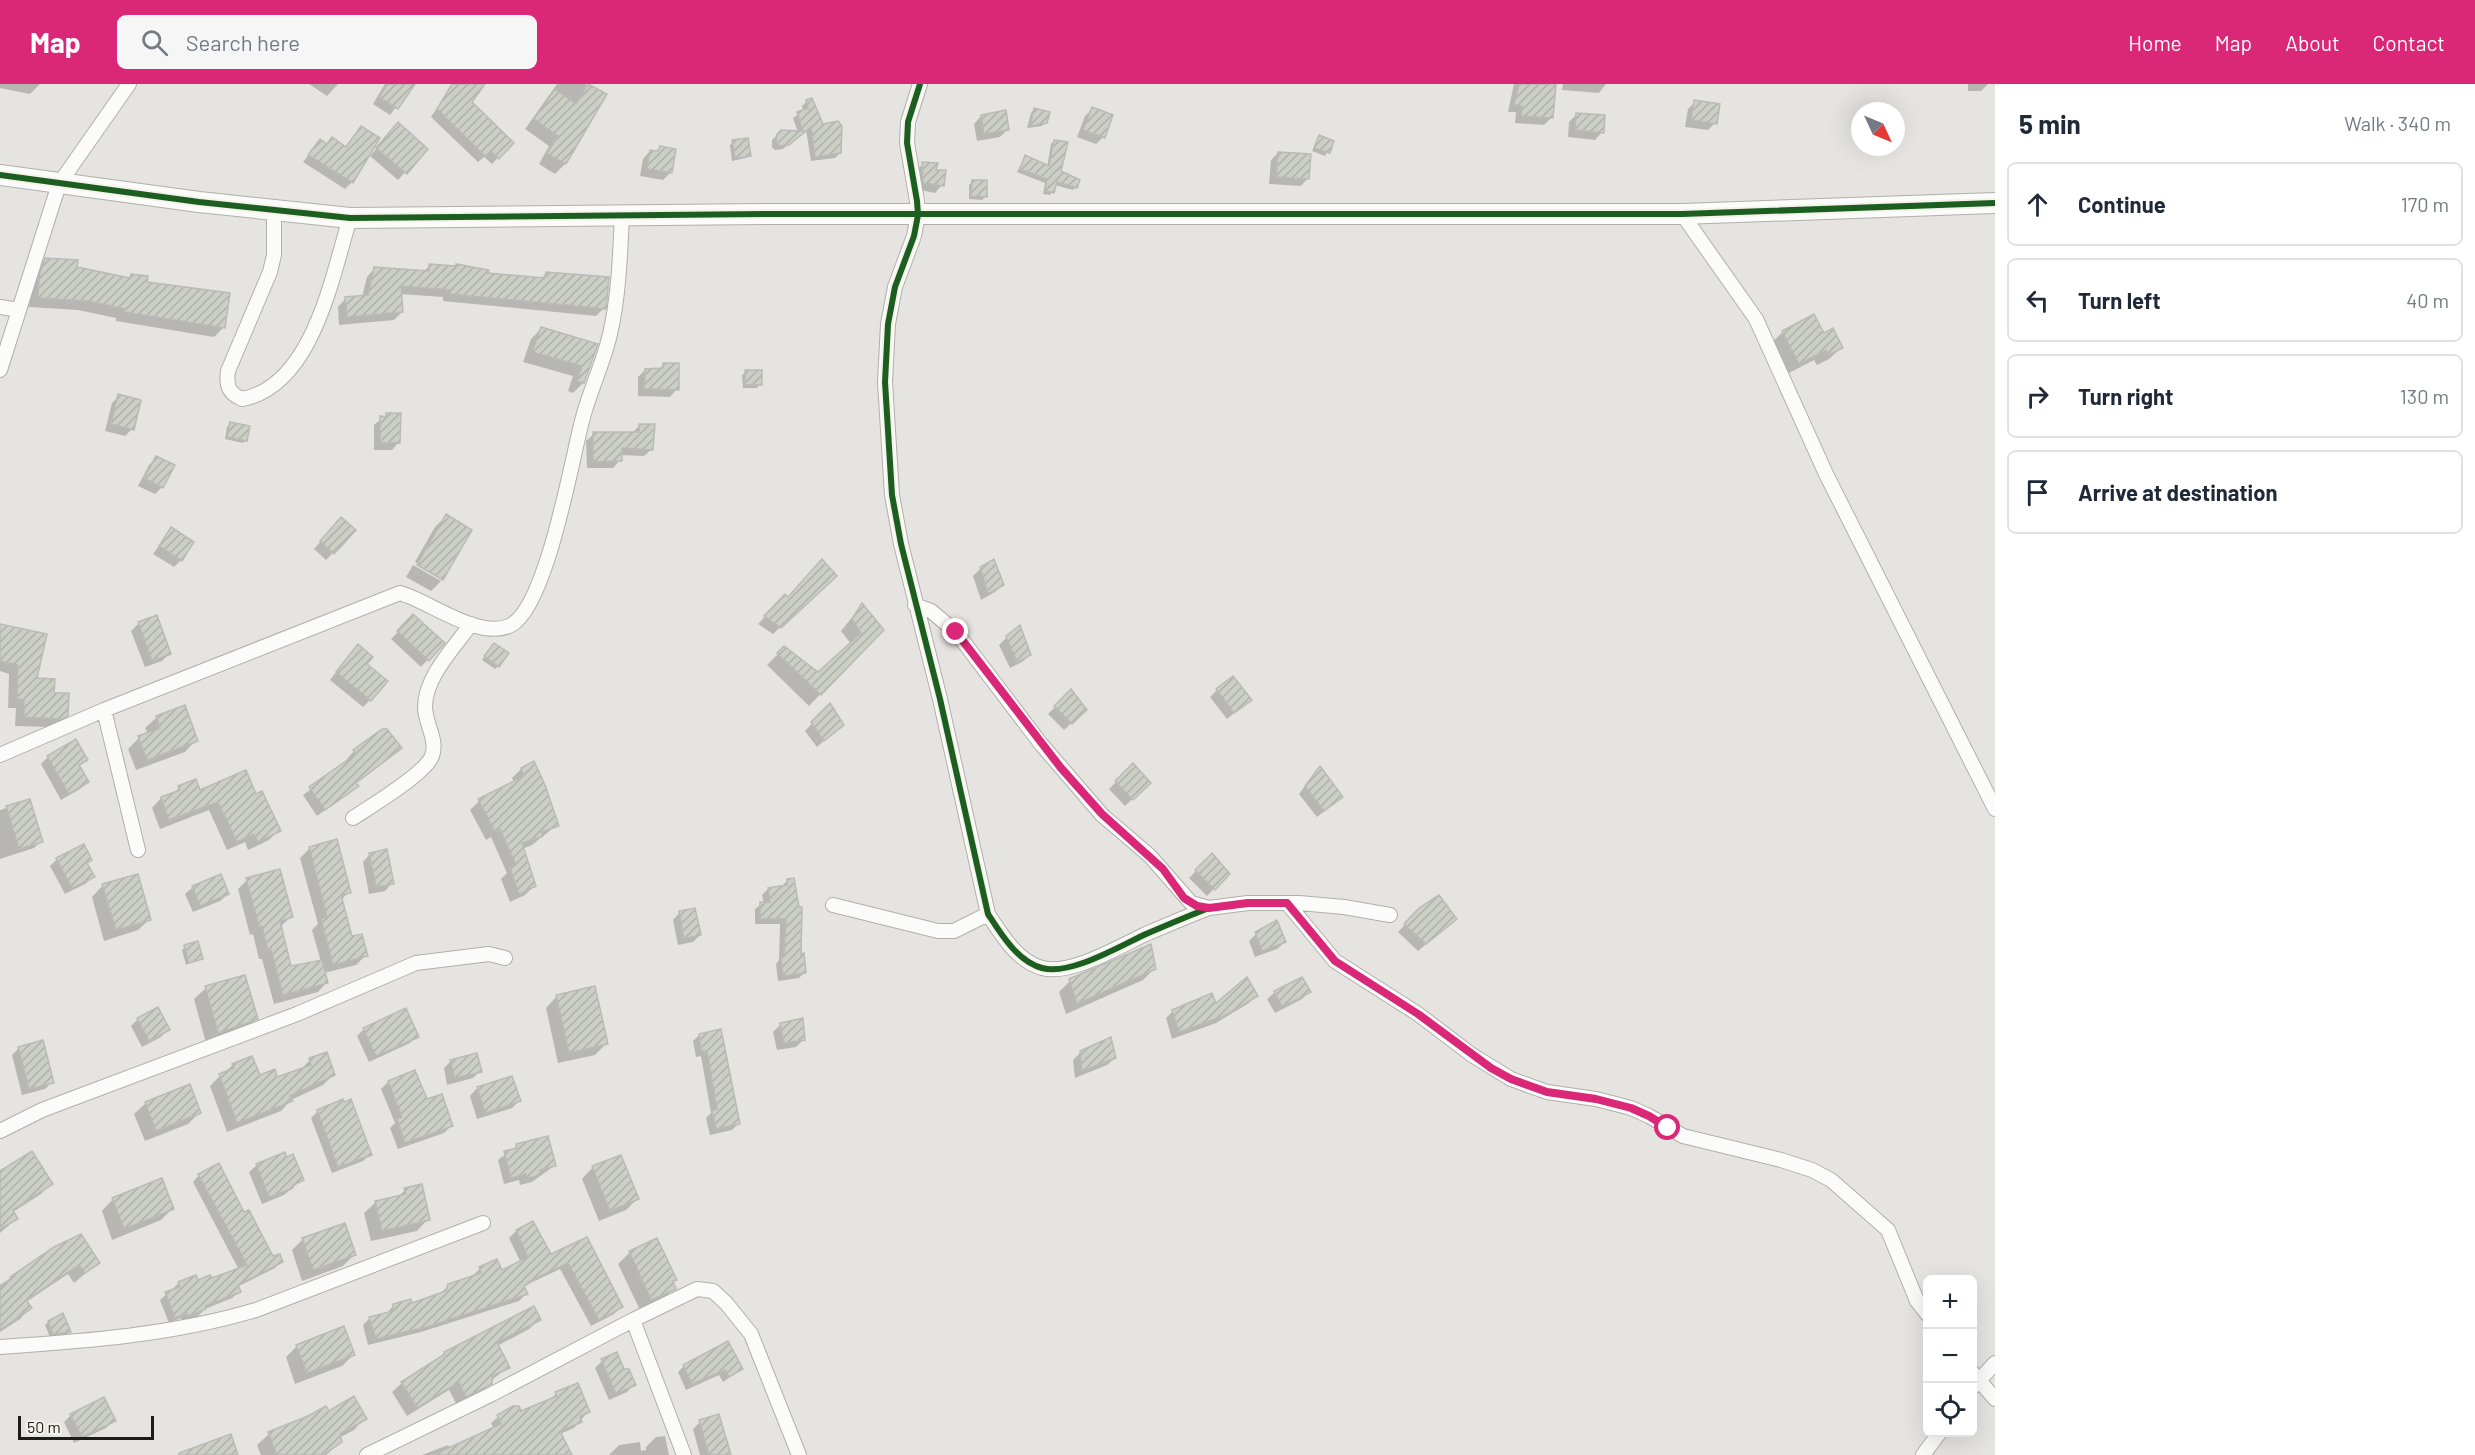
<!DOCTYPE html>
<meta charset="utf-8">
<style>
body{margin:0;font-family:Barlow,sans-serif;background:#f6f6f7;color:#1f2937}
.controls{position:absolute;right:18px;bottom:18px;display:grid;overflow:hidden;border-radius:9px;box-shadow:0 6px 24px #0002}
.controls button{width:54px;height:54px;display:grid;place-items:center;padding:0;border:0;border-bottom:2px solid #e0e1e3;background:#fff;color:#1f2937;font:30px sans-serif}
.compass{position:absolute;left:1851px;top:18px;width:54px;height:54px;border-radius:50%;background:#fff;box-shadow:0 6px 24px #0002;rotate:134deg}
.scale{position:absolute;left:18px;bottom:15px;width:136px;box-sizing:border-box;padding-left:6px;border:3px solid #1c1c19;border-top:0;font-size:16px;line-height:21px;white-space:nowrap;color:#1c1c19;-webkit-text-stroke:4px #f4f2eb;paint-order:stroke}
.stop{position:absolute;width:18px;height:18px;margin:-14px;border:4px solid #db2777;border-radius:50%;background:#fff}
.stop.end{background:#db2777;border-color:#fff;box-shadow:0 2px 6px #0008}
.list{margin:0;padding:0;list-style:none}
h2{display:flex;justify-content:space-between;align-items:center;height:78px;margin:0;padding:0 24px;font-size:26px}
h2 small{font-size:20px;font-weight:400;color:#747a83}
.list li{display:grid;grid-template-columns:39px 1fr auto;gap:18px;align-items:center;box-sizing:border-box;height:84px;margin:0 12px 12px;padding:0 12px;border:2px solid #e0e1e3;border-radius:9px}
.list b{display:block;font-size:22px;white-space:nowrap}
.list em{font-size:20px;font-style:normal;color:#747a83}
.icon{flex:none;width:33px;height:33px;fill:none;stroke:currentColor;stroke-width:2;stroke-linecap:round;stroke-linejoin:round}
.map{position:relative;flex:none;width:1995px;height:1371px;overflow:hidden}
header{display:flex;align-items:center;gap:36px;box-sizing:border-box;height:84px;padding:0 30px;background:#db2777;color:#fff}
header strong{font-size:28px}
nav{display:flex;gap:33px;margin-inline-start:auto;font-size:21px}
.search{width:420px;height:54px;background:#f6f6f7;display:flex;align-items:center;gap:15px;box-sizing:border-box;padding:0 21px;border-radius:9px;color:#747a83;font-size:22px}
main{display:flex}
aside{flex:1;background:#fff}
.map>svg:first-child{display:block}
.shadow{fill:#0003}
.building{fill:url(#building-hatch);stroke:#babab7;stroke-width:1.5}
.lines{fill:none;stroke-linecap:round;stroke-linejoin:round}
.street-casing{stroke:#b0afac;stroke-width:16}
.secondary-casing{stroke:#b0afac;stroke-width:22}
.street{stroke:#fbfbfa;stroke-width:14}
.secondary{stroke:#fbfbfa;stroke-width:20}
.cycleway-casing{stroke:#f4f2eb;stroke-width:10}
.cycleway{stroke:#1b5e20;stroke-width:6}
.route{stroke:#db2777;stroke-width:8}
</style>
<header>
<strong>Map</strong>
<div class="search"><svg class="icon" aria-label="search" viewBox="0 0 24 24"><circle cx="10" cy="10" r="6"/><path d="M15 15l6 6"/></svg>Search here</div>
<nav><a>Home</a><a>Map</a><a>About</a><a>Contact</a></nav>
</header>
<main>
<div class="map">
<svg width="1995" height="1371" viewBox="0 0 1995 1371">
<defs>
<pattern id="building-hatch" width="6" height="6" patternUnits="userSpaceOnUse" patternTransform="scale(1.5)"><rect width="6" height="6" fill="#cbcfc5"/><path d="M-1 1l2-2M0 6l6-6M5 7l2-2" fill="none" stroke="#aeb1a9"/></pattern>
</defs>
<rect width="100%" height="100%" fill="#e5e4e0"/>
<!-- shadow -->
<path class="shadow" d="M0 0H40L30 10 0 4Z
M309 0H338L327 12Z
M385 0H413L390 31 373 20Z
M453 0H483L470 18 512 59 492 80 484 73 478 78 431 33Z
M557 0H585L605 11 565 80 555 90 539 80 549 62 525 45Z
M1514 0H1554L1551 34 1544 41 1515 39 1516 28H1508Z
M1563 0H1606L1599 9 1562 6Z
M1968 0H1988L1981 7H1968Z
M807 17 840 69 835 74 811 77 806 46 783 65 775 66 772 63V56L781 47 798 48 793 34 803 27 802 22Z
M1695 18 1715 39 1708 46 1685 43 1688 25Z
M1092 25 1103 53 1096 60 1077 53 1085 32Z
M1034 26 1046 38 1042 42 1027 44 1031 29Z
M1577 30 1602 48 1595 56 1568 53 1569 38Z
M981 32 1008 45 1000 53 977 57 974 40Z
M361 43 352 98 345 105 303 78 320 57 326 61 344 64Z
M391 48 426 65 398 96 370 72Z
M1319 53 1333 58 1325 72 1312 67Z
M1054 57 1059 88 1076 103 1073 106 1055 101 1050 111 1043 110 1045 99 1017 88 1025 72 1047 83 1051 60Z
M733 58 750 71 746 74 732 77 730 61Z
M660 64 670 89 663 96 640 92 643 75 650 67 655 68Z
M1278 69 1308 94 1301 102 1269 100 1271 76Z
M923 80 934 88 942 101 935 109 916 105 915 87Z
M973 97 985 113 982 116 969 115V101Z
M46 175 128 195 131 191 224 243 214 253 116 237V234L78 226 29 223 30 204 36 185Z
M430 181 486 190 541 195 546 189 604 224 596 232 443 217V213L400 210 402 228 394 236 339 241 338 223 346 214 362 213 367 193 375 184 423 188Z
M541 245 595 261 583 299 573 309 568 307 573 292 523 278 531 255Z
M1783 248 1841 264 1829 275 1817 281 1814 276 1787 290 1771 259Z
M663 281 677 305 670 313 638 312V293L645 286H658Z
M746 288 760 300 757 304H743L742 291Z
M119 312 132 345 125 352 105 347 112 319Z
M386 331 399 358 392 366H374V341Z
M230 340 246 356 243 359 225 355 227 343Z
M640 341 652 365 644 372 620 371V376L613 384H587L586 357 594 350 632 349Z
M156 374 162 403 155 410 138 402 149 381Z
M446 432 442 495 441 497V493L415 478 435 443Z
M334 442 333 469 326 476 314 465Z
M171 445 181 476 174 483 153 470Z
M413 481 441 497 431 507 406 493Z
M981 484 1003 501 995 508 981 516 973 492Z
M835 492 773 550 758 540 785 512 787 514Z
M862 521 882 546 809 622 767 581 784 564 818 590 851 560 841 547Z
M414 532 443 559 421 583 391 555Z
M139 539 170 569 162 577 145 583 131 547Z
M0 541 35 596 53 610 67 631 58 640 51 643 15 642 16 624H8L9 590 0 587Z
M1007 553 1030 571 1022 578 1010 584 999 561Z
M491 564 498 582 495 585 482 576Z
M351 569 365 580 370 616 363 623 330 596Z
M1217 606 1250 616 1227 635 1210 613Z
M1071 607 1085 626 1064 646 1048 630Z
M829 621 842 641 817 663 805 647Z
M157 633 196 656 185 668 136 686 128 665 139 654 148 650 145 644Z
M354 667 393 671 355 700 357 702 349 709 317 732 303 711 349 677 347 675Z
M48 673 86 676 78 684 87 698 80 705 61 716 41 680Z
M533 680 557 741 532 761 522 765 534 802 525 811 510 818 501 795 507 789 491 753 486 756 470 726 479 717 514 699 512 694 521 685Z
M1133 681 1149 699 1125 722 1109 705Z
M1313 691 1334 720 1317 733 1299 710Z
M179 704 255 712 279 746 269 756 248 766 245 758 227 766 209 726 160 745 152 724 161 714 173 710Z
M29 717 41 757 34 764 0 775V726Z
M309 765 349 808 341 816 351 854 366 871 356 881 324 889 327 898 318 908 274 920 262 875H259L253 850 250 851 238 805 247 796 291 833 280 843 290 883 321 878 312 846 318 840 300 774Z
M370 770 392 799 385 807 369 810 363 778Z
M1212 771 1228 790 1207 812 1189 794Z
M57 775 91 776 86 780 93 793 85 800 65 810 50 782Z
M788 796 800 871 805 888 799 894 778 897 776 880 779 876 780 840H755V825L761 820H764L762 811 768 805 782 802Z
M103 801 150 835 138 846 104 857 92 813Z
M193 803 228 810 220 817 193 828 185 810Z
M1420 825 1448 842 1418 867 1398 848Z
M680 828 700 851 693 858 678 861 673 836Z
M1256 850 1285 858 1277 865 1255 873 1249 857Z
M185 863 202 874 186 881 182 866Z
M1154 885 1143 896 1066 930 1059 908 1070 897Z
M244 893 256 935 245 946 206 959 194 915 206 904Z
M1275 908H1309L1302 915 1275 929 1267 915Z
M557 912 606 960 595 971 558 979 546 924Z
M1256 912 1249 919 1216 939 1172 955 1166 934 1173 927 1216 921Z
M138 935 168 945 161 953 142 963 131 942Z
M781 940 803 956 796 963 777 966 773 948Z
M364 945 417 952 410 959 369 978 357 952Z
M720 947 738 1040 732 1046 710 1051 706 1034 711 1029 701 972 696 973 693 957 699 951Z
M19 964 52 998 45 1005 22 1011 12 971Z
M1081 968 1115 974 1107 981 1075 994 1073 976Z
M310 976 333 991 323 1001 291 1016 281 1027 227 1048 210 1002 220 992 233 981 259 993 277 995 300 986Z
M451 977 480 987 473 994 447 1001 444 984Z
M511 993 519 1017 512 1024 477 1035 470 1012 477 1004Z
M388 998 426 1017 451 1042 444 1049 398 1065 390 1044 395 1039 381 1005Z
M146 1019 199 1029 188 1040 145 1057 134 1030Z
M318 1027 370 1070 363 1077 332 1089 311 1034Z
M517 1062 554 1082 532 1098 520 1101 519 1096 504 1100 498 1076Z
M257 1081 302 1096 284 1111 262 1120 249 1088Z
M593 1083 637 1115 626 1126 599 1137 582 1095Z
M0 1089 51 1099 41 1110 13 1128 16 1135 0 1149Z
M199 1091 243 1130 272 1174 281 1177 275 1184 237 1203 239 1208 232 1214 205 1225 198 1232 182 1238 181 1234 169 1239 160 1216 179 1199 211 1196 239 1186 193 1098Z
M405 1106 428 1135 417 1147 371 1157 364 1129 376 1118 398 1113Z
M113 1115 172 1125 161 1136 112 1156 102 1127Z
M516 1147 550 1172 587 1155 621 1223 614 1230 591 1242 560 1185 524 1202 526 1210 519 1217 421 1248 368 1261 363 1241 370 1234 387 1229 394 1221 411 1220 441 1209 449 1201 472 1192 480 1185 501 1188 521 1179 509 1154Z
M303 1155 354 1171 343 1182 302 1197 292 1166Z
M69 1156 98 1179 74 1199 68 1190 26 1218 30 1224 20 1235 0 1248V1201Z
M630 1168 675 1195 671 1199 674 1204 663 1216 640 1226 618 1180Z
M539 1236 529 1245 497 1262 508 1283 491 1297 481 1309 457 1321 449 1306 407 1332 392 1308 402 1299 435 1278 444 1269Z
M48 1238 69 1248 66 1251 50 1253 45 1241Z
M297 1262 353 1271 342 1282 295 1300 286 1273Z
M602 1277 623 1286 634 1300 627 1308 609 1316 595 1284Z
M684 1282 741 1285 723 1298 719 1291 686 1306 678 1288Z
M556 1310 588 1328 574 1344 560 1350 570 1371H471L494 1345 491 1339 498 1333 513 1324 521 1329 548 1317Z
M328 1329 365 1334 354 1346 339 1354 341 1358 326 1371H261L257 1361 269 1350 309 1334Z
M71 1331 114 1336 106 1344 74 1359 64 1338Z
M700 1338 729 1371H700L693 1345Z
M665 1352 669 1371H609L619 1361 640 1358 641 1367 646 1366V1363L656 1353Z
M448 1361 454 1371H422Z"/>
<!-- building -->
<path class="building" d="M388 0H415L398 25 379 13Z
M452 0H485L472 18 514 59 499 75 491 67 486 73 437 25Z
M588 0 607 10 566 80 547 70 558 52 534 35 555 5 576 20Z
M1519 0H1556L1553 34 1521 32 1522 22 1514 21Z
M812 14 823 40 838 37 842 42 841 69 815 73 811 43 789 61 780 62 776 58 777 50 781 46 803 47 797 28 808 24 806 16Z
M1694 16 1720 20 1717 40 1691 36Z
M1092 23 1113 31 1105 54 1083 46Z
M1034 24 1050 28 1047 39 1030 42Z
M1006 26 1009 46 984 50 981 31Z
M1576 29 1605 31 1604 49 1575 46Z
M398 38 428 65 407 90 376 64Z
M361 42 380 54 353 99 308 71 320 55 327 60 332 53 346 63Z
M1319 51 1334 57 1330 69 1314 64Z
M748 54 751 72 735 74 732 56Z
M1054 56 1068 58 1061 87 1080 96 1077 104 1057 98 1054 109 1045 107 1047 95 1020 85 1025 71 1049 82Z
M660 62 676 65 672 89 647 85 650 66 658 67Z
M1278 68 1311 70 1309 95 1276 93Z
M922 78 938 79 936 86H946L944 102 923 99Z
M972 96H987V113L971 112Z
M45 174 78 176 77 183 130 194 131 190 148 192 147 198 230 209 225 244 124 228 125 225 88 217 38 214 39 193Z
M429 180 456 182V180L489 186 488 189 545 194 546 188 609 193 606 225 450 210 451 206 401 202 403 228 347 233 345 213 368 211 374 183 429 187Z
M1814 230 1824 249 1833 244 1843 264 1828 271 1826 266 1799 280 1782 247Z
M541 243 598 260 584 299 577 297 582 282 532 268Z
M663 279H679V306L644 305 645 285 663 284Z
M745 286H762V301H745Z
M118 310 141 316 134 346 111 340Z
M386 329H401L400 359H380V332L386 333Z
M230 338 250 342 247 357 227 353Z
M639 340H655L653 366 622 364V377L593 378V348H639Z
M156 372 175 381 163 404 144 394Z
M446 430 472 446 443 496 417 481Z
M341 433 356 446 334 470 320 457Z
M171 443 194 458 182 477 159 462Z
M822 475 837 492 781 544 764 532 785 510 788 513Z
M994 475 1004 501 988 510 980 483Z
M862 519 884 546 821 611 777 569 784 562 818 588 861 549 852 535Z
M413 530 445 559 429 577 397 547Z
M157 531 171 570 152 577 138 538Z
M0 540 47 550 37 594 55 595 54 609H69L68 632 62 635 24 633V616L17 615 18 581 0 577Z
M1020 541 1031 571 1017 578 1006 552Z
M494 559 509 569 499 583 484 572Z
M358 560 373 573 367 580 388 597 371 617 336 588Z
M1233 592 1252 616 1234 629 1216 605Z
M1071 605 1087 626 1072 640 1054 622Z
M830 619 844 641 824 657 811 638Z
M185 621 198 657 147 676 138 652 160 644 156 632Z
M382 645H387L402 664 356 699 359 702 325 726 309 703 356 670 353 666Z
M76 655 88 676 79 681 89 698 69 710 47 672Z
M534 677 545 701 559 742 541 748 543 752 522 759 536 802 519 810 510 784 516 781 500 745 495 748 478 715 524 692 521 684Z
M1133 679 1151 699 1133 716 1115 697Z
M1320 682 1343 713 1324 727 1305 702Z
M246 686 256 710 262 707 281 747 258 758 254 750 237 758 218 718 169 736 161 713 180 706 178 702 196 695 200 706Z
M30 715 43 758 19 765 6 722Z
M337 755 351 809 341 811 352 852 362 850 368 872 333 881 321 835 327 833 309 763Z
M84 760 92 776 87 779 95 793 72 804 56 774Z
M387 765 394 800 376 803 369 769Z
M1212 769 1230 790 1215 806 1195 786Z
M280 785 293 833 280 837 291 882 322 876 328 899 283 911 271 866 268 867 262 842 259 843 246 794Z
M138 790 151 836 116 846 102 800Z
M221 790 229 810 200 822 192 802Z
M794 794 799 823H802L801 870 804 869 806 889 783 892 781 872H784L786 835H760V818H770L768 804 787 801V795Z
M1439 811 1457 835 1426 860 1404 840 1419 824Z
M695 824 701 851 684 855 679 827Z
M1277 836 1286 858 1262 867 1255 848Z
M198 857 203 875 189 879 184 861Z
M1151 860 1156 885 1077 920 1069 895Z
M245 891 258 935 218 949 205 902Z
M1247 893 1258 912 1224 932 1179 948 1172 926 1212 909 1216 919Z
M1302 893 1311 908 1282 923 1274 907Z
M595 902 608 960 569 969 556 911Z
M158 923 170 946 149 957 137 934Z
M406 924 419 953 376 972 363 944Z
M803 934 805 956 784 959 780 939Z
M721 945 740 1040 716 1045 712 1027 717 1025 707 967H701L699 950Z
M1111 953 1116 974 1082 987 1080 967Z
M43 956 54 999 29 1005 18 963Z
M327 968 335 991 290 1012 293 1017 237 1039 219 990 234 984 232 980 252 972 260 991 275 985 277 993 311 981 309 974Z
M477 969 482 988 455 994 450 976Z
M415 986 427 1015 442 1010 453 1042 405 1059 397 1035 402 1033 388 997Z
M512 992 521 1017 485 1029 477 1003Z
M190 1000 201 1029 156 1047 145 1018Z
M343 1015 344 1018 351 1015 372 1071 338 1083 317 1026Z
M548 1052 556 1082 540 1086 541 1091 527 1094 526 1090 511 1094 504 1067 517 1064 516 1060Z
M32 1067 53 1100 13 1126 18 1135 0 1145V1087Z
M285 1068 287 1073 293 1070 304 1096 293 1101V1104L269 1113 256 1080Z
M621 1071 639 1115 610 1127 592 1082Z
M219 1079 244 1128 249 1126 273 1172 280 1170 283 1178 238 1201 241 1208 205 1222 206 1225 188 1232 187 1229 175 1234 165 1208 180 1203 178 1198 196 1191 198 1196 210 1191 212 1194 247 1181 198 1090Z
M162 1094 174 1125 124 1145 112 1114Z
M422 1100 430 1136 382 1147 375 1117 406 1110 404 1104Z
M533 1137 551 1170 587 1153 623 1223 599 1236 568 1179 528 1198V1200L524 1202 528 1210 430 1242 376 1255 369 1233 393 1227V1220L411 1215 412 1219 446 1207 448 1200 481 1189 479 1183 497 1175 502 1186 528 1173 516 1146Z
M345 1139 356 1171 313 1186 302 1154Z
M81 1150 100 1179 85 1189 79 1181 26 1216 32 1224 0 1246V1203L12 1195 10 1193 54 1163Z
M657 1154 677 1196 673 1197 676 1205 651 1216 629 1167Z
M534 1222 541 1236 497 1258 510 1284 492 1292V1300L466 1313 459 1298 417 1324 401 1298 445 1270 444 1268Z
M63 1229 71 1248 53 1250 48 1237Z
M344 1242 355 1271 307 1289 296 1261Z
M728 1257 743 1285 729 1293 725 1286 692 1300 683 1281Z
M617 1268 624 1285H629L636 1301 616 1310 601 1275Z
M578 1299 590 1328 580 1332 582 1338 560 1347 572 1371H433L501 1340 497 1331 513 1322H519L521 1327 557 1312 555 1308Z
M354 1312 367 1335 340 1350 342 1358 323 1371H277L268 1348 308 1332 326 1322 329 1327Z
M104 1313 116 1337 82 1353 70 1330Z
M719 1330 731 1371H709L699 1336Z
M231 1350 238 1371H179V1369Z"/>
<g class="lines">
<!-- street casing -->
<g class="street-casing">
<path id="street" d="M920 0 908 38 907 59 917 117 918 131 914 152 895 203 888 240 885 298 892 411 901 460 940 615 988 830C1001 850 1017 877 1042 884 1070 892 1120 862 1146 850 1167 841 1188 832 1209 824
M274 127V171L270 188 228 287C226 301 228 309 242 315 313 302 332 192 350 134
M1682 130 1756 235 1826 390 1995 725
M0 223 19 226
M0 286 59 100 129 0
M915 521 931 527 956 548 1041 660 1102 731 1150 772 1191 819 1209 824 1248 819H1299L1344 823 1390 831
M104 626 138 766
M0 671 104 626 400 509C431 518 480 557 511 541 546 523 571 380 581 341 588 310 603 281 610 250 619 211 620 171 622 132
M353 734C371 722 425 690 432 672 438 656 425 639 425 623 425 593 454 564 471 540
M1287 819 1335 877 1418 930 1472 971 1511 995 1547 1008 1596 1015 1631 1024 1649 1032 1683 1052 1781 1076 1812 1086 1831 1096 1888 1146 1917 1217 1928 1231
M833 821 938 847H954L988 830
M0 1047 42 1026 297 930 416 879 489 870 505 874
M633 1236 684 1371
M0 1263C87 1257 172 1251 256 1226L483 1139
M1972 1288 1995 1315
M1974 1302 1995 1279
M367 1371 492 1310 633 1236 697 1205 713 1207 726 1219 751 1250 799 1371
M1923 1371 1940 1348"/>
</g>
<!-- secondary casing -->
<g class="secondary-casing">
<path id="secondary" d="M0 91 199 118 350 134 773 130H1682L1995 119"/>
</g>
<!-- street -->
<use href="#street" class="street"/>
<!-- secondary -->
<use href="#secondary" class="secondary"/>
<!-- cycleway casing -->
<g class="cycleway-casing">
<path id="cycleway" d="M920 0 908 38 907 59 917 117 918 131 914 152 895 203 888 240 885 298 892 411 901 460 940 615 988 830C1001 850 1017 877 1042 884 1070 892 1120 862 1146 850 1167 841 1188 832 1209 824
M0 91 199 118 350 134 773 130H1682L1995 119"/>
</g>
<!-- cycleway -->
<use href="#cycleway" class="cycleway"/>
</g>
<g class="lines">
<!-- route -->
<path class="route" d="M956 548 1061 684 1102 730 1163 785 1184 814 1197 822 1209 824 1248 819H1287L1335 877 1418 930 1491 984 1511 995 1547 1008 1596 1015 1631 1024 1649 1032 1668 1044"/>
</g>
</svg>
<div class="controls">
<button>+</button>
<button>−</button>
<button><svg class="icon" aria-label="locate" viewBox="0 0 24 24"><circle cx="12" cy="12" r="6"/><path d="M12 2v4M12 18v4M2 12h4M18 12h4"/></svg></button>
</div>
<svg class="compass" viewBox="-18 -18 36 36"><path d="M0-13l5 13h-10z" fill="#e53935"/><path d="M0 13l5-13h-10z" fill="#747a83"/></svg>
<div class="scale">50 m</div>
<div class="stop" style="left:1668px;top:1044px"></div>
<div class="stop end" style="left:956px;top:548px"></div>
</div>
<aside>
<h2>5 min<small>Walk · 340 m</small></h2>
<ul class="list">
<li><svg class="icon" aria-label="ahead" viewBox="0 0 24 24"><path d="M12 20V5M6 11l6-6 6 6"/></svg><div><b>Continue</b></div><em>170 m</em></li>
<li><svg class="icon" aria-label="left" viewBox="0 0 24 24"><path d="M17 20v-9H6M10 6l-5 5 5 5"/></svg><div><b>Turn left</b></div><em>40 m</em></li>
<li><svg class="icon" aria-label="right" viewBox="0 0 24 24"><path d="M7 20v-9h11M14 6l5 5-5 5"/></svg><div><b>Turn right</b></div><em>130 m</em></li>
<li><svg class="icon" aria-label="arrive" viewBox="0 0 24 24"><path d="M6 21V4h12l-3 4 3 4H6"/></svg><div><b>Arrive at destination</b></div></li>
</ul>
</aside>
</main>
